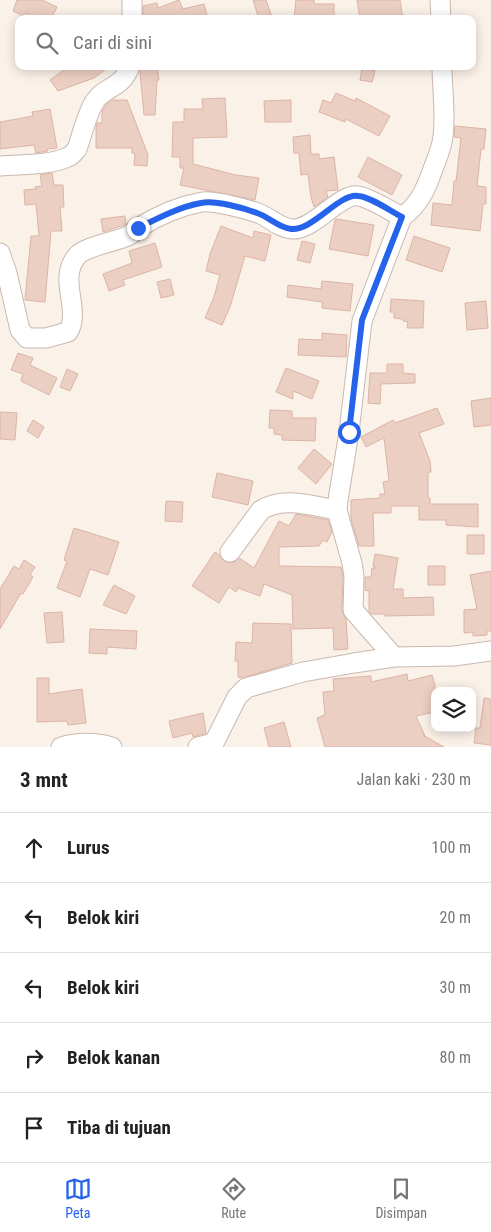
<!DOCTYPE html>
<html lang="id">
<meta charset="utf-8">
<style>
body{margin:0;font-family:"Roboto Condensed",sans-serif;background:#f6f6f6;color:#222}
.controls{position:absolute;right:15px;bottom:15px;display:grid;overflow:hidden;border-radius:10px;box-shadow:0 2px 12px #0003}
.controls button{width:45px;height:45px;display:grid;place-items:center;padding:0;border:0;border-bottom:1px solid #e0e0e0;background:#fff;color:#222;font:25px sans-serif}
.stop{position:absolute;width:15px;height:15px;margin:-11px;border:4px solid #2563eb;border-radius:50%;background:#fff}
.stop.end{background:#2563eb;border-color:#fff;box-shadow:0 1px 5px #0008}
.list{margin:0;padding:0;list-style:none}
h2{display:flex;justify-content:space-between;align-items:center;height:65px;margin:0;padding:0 20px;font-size:21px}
h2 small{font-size:16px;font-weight:400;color:#767676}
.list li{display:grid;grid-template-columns:32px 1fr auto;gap:15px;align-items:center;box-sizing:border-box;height:70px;padding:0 20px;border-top:1px solid #e0e0e0}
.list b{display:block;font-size:19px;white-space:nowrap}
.list em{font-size:16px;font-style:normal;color:#767676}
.icon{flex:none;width:28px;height:28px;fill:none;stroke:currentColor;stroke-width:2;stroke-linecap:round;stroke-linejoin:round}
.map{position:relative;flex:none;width:491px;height:747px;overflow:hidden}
.search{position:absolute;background:#fff;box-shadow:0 2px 12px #0003;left:15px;right:15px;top:15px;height:55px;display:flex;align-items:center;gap:12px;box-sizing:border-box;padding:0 18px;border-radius:10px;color:#767676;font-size:19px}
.sheet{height:415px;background:#fff}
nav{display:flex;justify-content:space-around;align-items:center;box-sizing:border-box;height:70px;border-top:1px solid #e0e0e0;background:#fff;font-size:14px;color:#767676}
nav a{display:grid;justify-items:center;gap:2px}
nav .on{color:#2563eb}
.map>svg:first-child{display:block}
.building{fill:#eccfc3;stroke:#dcb4a5}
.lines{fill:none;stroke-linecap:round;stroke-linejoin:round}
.minor-casing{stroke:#cab8af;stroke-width:21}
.minor{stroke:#fff;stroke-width:19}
.route{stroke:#2563eb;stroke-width:6}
</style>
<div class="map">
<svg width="491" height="747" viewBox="0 0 491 747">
<rect width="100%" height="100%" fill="#faf1e8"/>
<!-- building -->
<path class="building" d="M17 0H42L57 7 51 19H38L25 13 23 16 13 11Z
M179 0 183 9 204 4 208 19H143V6L157 3 158 8Z
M253 0H266L272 17 259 19Z
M296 0H314V4H334V19H294Z
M357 0H400L403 19H360Z
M69 66H110L94 78 58 91 50 80Z
M141 66H157L159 80H157L155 115H144L140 72Z
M362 68 375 71 372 82 360 80Z
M336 93 355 101 356 98 390 116 379 136 346 119 345 122 319 112 323 100 331 103Z
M225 98 227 137 193 138V164L236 175 259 178 255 200 180 185 184 168H180V157H172L173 122H184V109H203L202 99Z
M113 100H127L148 155 147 166 134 165 135 154 132 153V148H96V128L97 123H102V111L107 104Z
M291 100V122H265L264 101Z
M50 109 57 148 47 149 48 151 36 153 34 145 0 149V122L33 116 32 112Z
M455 126 486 129 484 149H481L477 186 486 187V204H483L480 231 431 225 433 203 452 205 454 181H456L461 138 454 137Z
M310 135 311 154H319V159L334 157 338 190 326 191 328 197 314 207 311 197 308 174 301 175 299 153H294L293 137Z
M368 157 402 175 392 195 358 177Z
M52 173 54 185H63L64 207H60L62 231H51L45 302 25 300 31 236H39L36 204 25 205 24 190 36 189 35 187 42 186 40 175Z
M125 216 126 224 124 225 103 232 101 219Z
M336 219 374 225 368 256 329 249 335 220Z
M221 226 253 238 254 231 271 235 265 261 245 256 230 307 222 325 205 318 214 297 220 275 206 271 210 254Z
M414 236 450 248 442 272 406 260Z
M302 241 315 244 310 263 297 260Z
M155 243 162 267 123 280 125 285 109 291 103 274 132 263 129 251Z
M170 279 174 295 161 298 157 282Z
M322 281 353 284 350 311 322 308V302L287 297 288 285 321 289Z
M391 299 424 301 423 328H407L408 322 403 321V319L394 318V312H390Z
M486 301 488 328 467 330 465 303Z
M322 333 347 335 346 357 298 355 299 339 322 340Z
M18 353 33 358 30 365 57 378 49 395 21 381 23 374 11 370Z
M387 364H403V373L415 374V383L381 384 380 404 368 403 370 373H387Z
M286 368 319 381 312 399 293 391V399L276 392Z
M67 369 78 374 70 391 60 387Z
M491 398V425L474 427 471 401Z
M437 408 444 424 419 433 430 461 431 472H428V498H430V504H478V527L446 525V520H419V506H391V513H373L374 546H359L351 519V500L380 498V494H385L383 482 389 481 384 438 366 447 361 437 393 420 395 423Z
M270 410 292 411V418H316L315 441 282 440V435L274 434V428H269Z
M0 412 17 413 15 440 0 439Z
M33 420 44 427 38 438 27 431Z
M314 449 332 464 316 484 298 468Z
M217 473 253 481 248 505 212 497Z
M166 501 183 502 182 522 165 521Z
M296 514 328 520 332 532 327 542 323 540 319 546 279 547V566L341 567 343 577 342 610 346 619 348 649 334 650 333 628 293 629 292 595 264 584 260 596 238 588 236 592 229 587 219 603 192 586 215 552 219 555 224 561 229 563 234 562 239 558 254 568 279 521 289 526Z
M74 528 119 542 108 575 90 569 80 597 57 588 67 561 64 560Z
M467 535H484V554H467Z
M375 554 398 558 393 589H403V598L433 597 434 615 385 616V614H371L369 611V591L365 590V577H371L372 568H376L373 566Z
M24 560 35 567 30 575 33 577 23 594 21 593 0 629V589L14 566 19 569Z
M428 566H445V585H428Z
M491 571V631H487V635L473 636V632L464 633V610L477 609 470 575Z
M114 585 135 596 126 614 103 605Z
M62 612 64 642 47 643 44 613Z
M253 623 291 624 292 663 242 678 238 677V661H235L236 642 252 643Z
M90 629 137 631 136 649 107 647V654L89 653Z
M407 674 408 681 432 675 435 685V712L416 716 425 736 423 735 444 747H325L317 718 325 715 323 692 334 691 333 679 371 676V682Z
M37 678H49V694L82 689 86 723 68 725 67 721 37 722Z
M484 698 491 699V745L474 743 476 728H480Z
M203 713 206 733 193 737 192 733 173 738 169 721Z
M284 722 291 747H269L264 728Z"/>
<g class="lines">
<!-- minor casing -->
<g class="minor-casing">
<path id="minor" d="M440 0 441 19
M132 19V0
M0 166C21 164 48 166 68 157 72 156 74 152 77 149 82 135 87 113 95 101 106 85 121 90 130 66
M0 253 7 273 20 330 27 338H46L68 332C82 310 57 279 77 256 85 246 117 242 130 235 133 233 135 230 138 228 157 216 180 206 202 202 213 200 246 209 258 213 269 217 279 228 292 229 313 231 340 193 358 196 371 198 390 211 402 217
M230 552 261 510C284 496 312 506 337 510
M394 657 353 610 354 576 352 563 337 510 338 500 349 432 362 321 402 217C419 205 426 189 433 169 437 158 442 148 443 136 446 115 442 88 442 66
M61 747C78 742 95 742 112 747
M198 747 214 743 237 697 246 688 303 672 354 663 394 657 454 656 491 651"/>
</g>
<!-- minor -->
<use href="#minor" class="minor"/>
</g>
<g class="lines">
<!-- route -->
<path class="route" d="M138 228C158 218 179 207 201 203 215 200 244 208 257 213 269 217 279 228 291 229 313 231 339 193 358 196 371 197 390 211 402 217L362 320 349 432"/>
</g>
</svg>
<div class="controls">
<button><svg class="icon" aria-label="layers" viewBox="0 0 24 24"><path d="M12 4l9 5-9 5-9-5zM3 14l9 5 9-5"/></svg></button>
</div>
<div class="stop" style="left:349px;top:432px"></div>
<div class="stop end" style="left:138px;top:228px"></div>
<div class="search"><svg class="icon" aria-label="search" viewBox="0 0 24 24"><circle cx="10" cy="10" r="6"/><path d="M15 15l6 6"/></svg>Cari di sini</div>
</div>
<section class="sheet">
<h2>3 mnt<small>Jalan kaki · 230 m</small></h2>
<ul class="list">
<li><svg class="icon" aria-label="ahead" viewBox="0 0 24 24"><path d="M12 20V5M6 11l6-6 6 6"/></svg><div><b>Lurus</b></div><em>100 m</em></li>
<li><svg class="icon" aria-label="left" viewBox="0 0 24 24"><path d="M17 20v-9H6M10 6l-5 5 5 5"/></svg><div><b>Belok kiri</b></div><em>20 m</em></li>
<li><svg class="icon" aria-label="left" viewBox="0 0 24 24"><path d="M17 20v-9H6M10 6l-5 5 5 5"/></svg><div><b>Belok kiri</b></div><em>30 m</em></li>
<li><svg class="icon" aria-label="right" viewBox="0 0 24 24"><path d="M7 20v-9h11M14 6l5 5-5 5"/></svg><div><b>Belok kanan</b></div><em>80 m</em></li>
<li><svg class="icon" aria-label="arrive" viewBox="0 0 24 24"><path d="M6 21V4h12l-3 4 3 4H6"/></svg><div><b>Tiba di tujuan</b></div></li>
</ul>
</section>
<nav>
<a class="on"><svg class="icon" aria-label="map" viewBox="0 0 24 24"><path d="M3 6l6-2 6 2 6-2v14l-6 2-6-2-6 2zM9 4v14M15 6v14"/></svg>Peta</a>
<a><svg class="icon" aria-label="directions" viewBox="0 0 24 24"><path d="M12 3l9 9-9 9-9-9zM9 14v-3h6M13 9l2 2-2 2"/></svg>Rute</a>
<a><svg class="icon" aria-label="saved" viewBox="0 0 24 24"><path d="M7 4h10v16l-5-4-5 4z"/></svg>Disimpan</a>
</nav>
